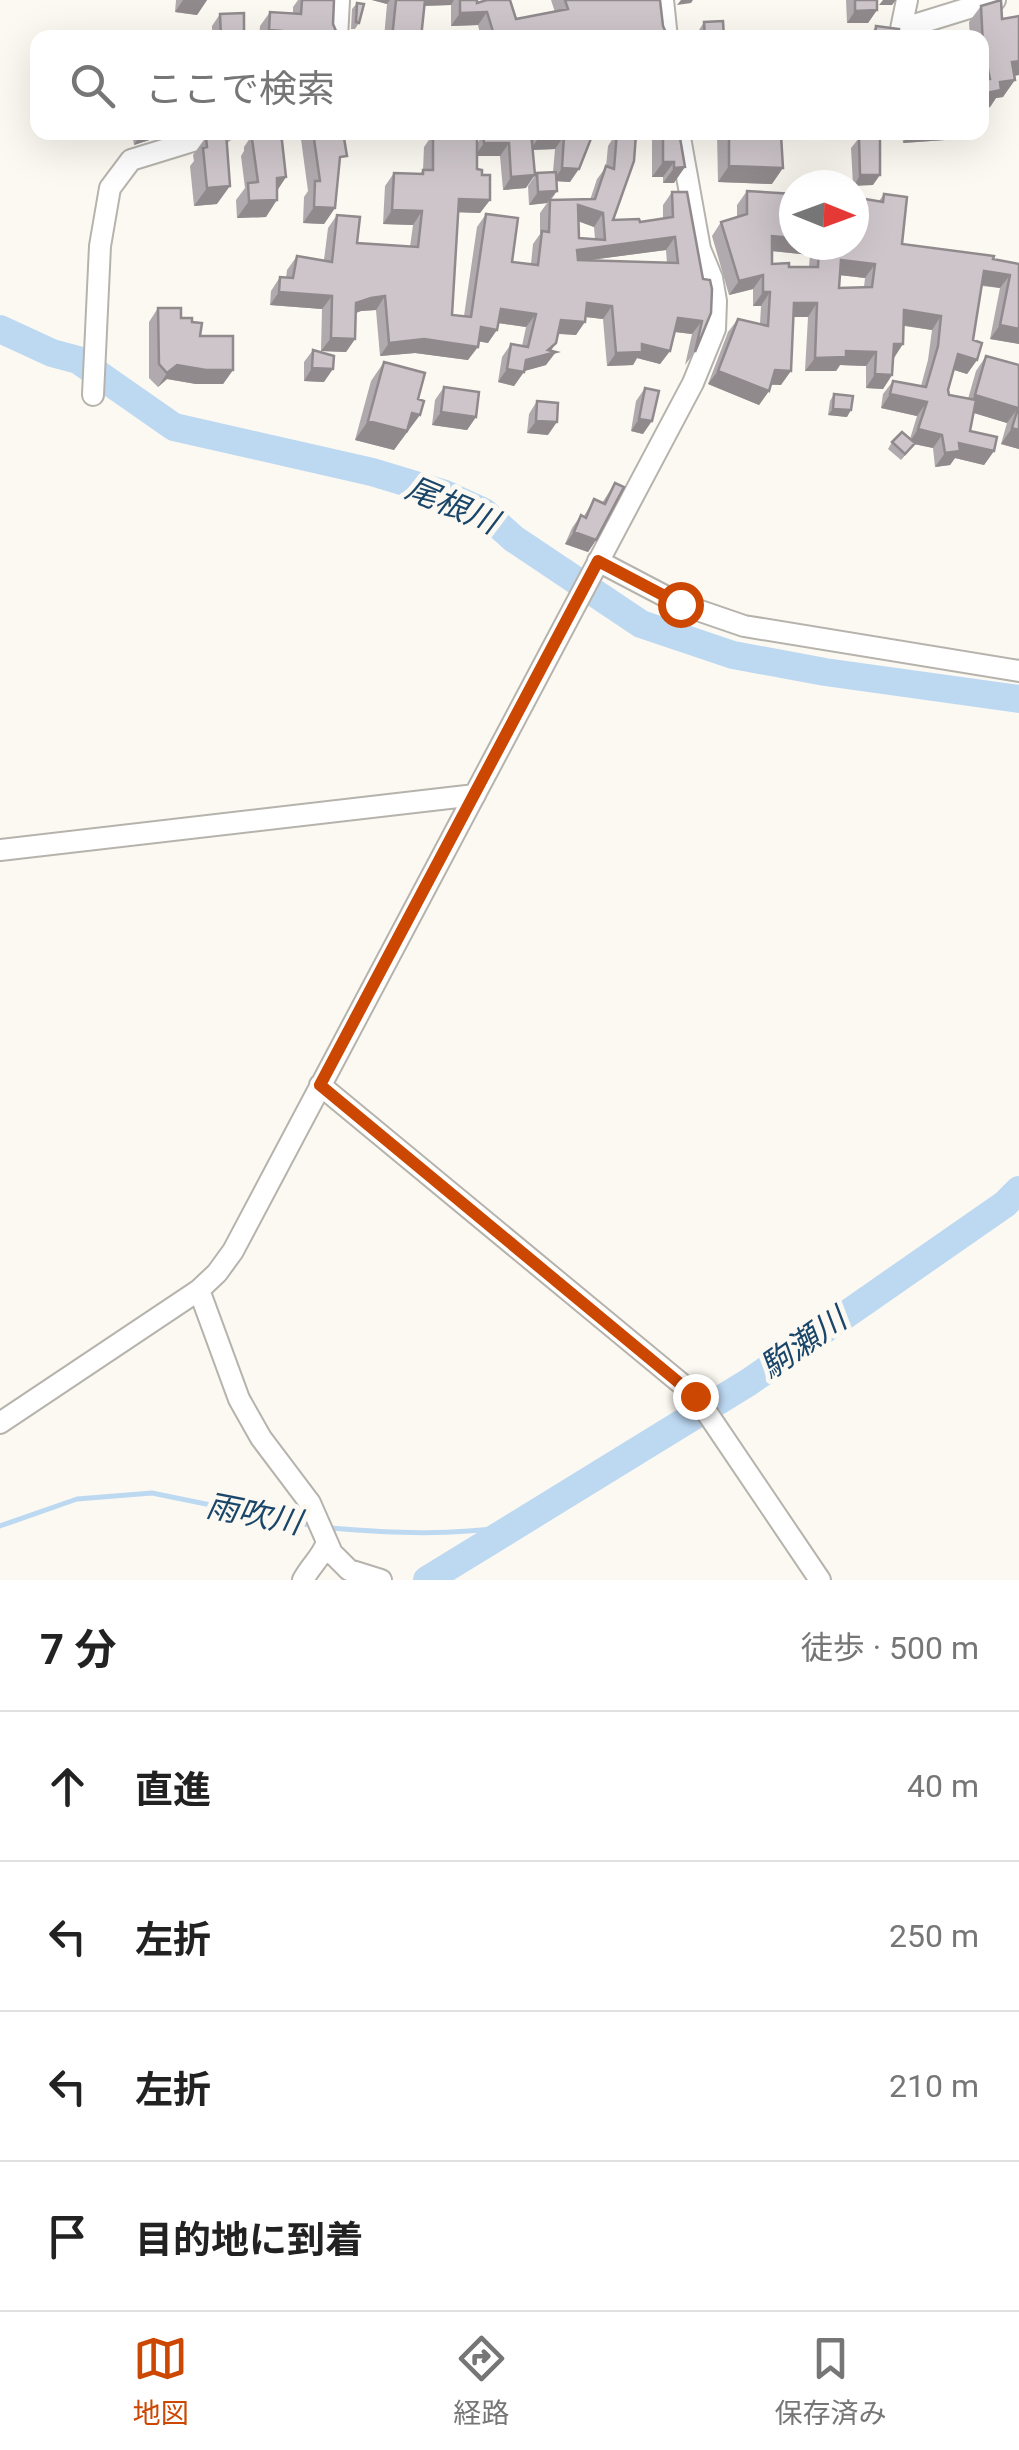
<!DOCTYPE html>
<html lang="ja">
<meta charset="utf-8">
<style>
body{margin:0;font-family:Roboto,"Noto Sans JP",sans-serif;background:#f2f2f2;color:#222}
.compass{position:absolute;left:779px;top:170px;width:90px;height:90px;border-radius:50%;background:#fff;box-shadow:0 10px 40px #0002;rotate:91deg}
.stop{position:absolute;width:30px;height:30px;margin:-22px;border:8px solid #cc4701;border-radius:50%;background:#fff}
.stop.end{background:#cc4701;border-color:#fff;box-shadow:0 2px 10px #0008}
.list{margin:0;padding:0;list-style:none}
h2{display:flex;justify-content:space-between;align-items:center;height:130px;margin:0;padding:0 40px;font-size:42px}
h2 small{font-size:32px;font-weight:400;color:#767676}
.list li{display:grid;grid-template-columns:65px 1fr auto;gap:30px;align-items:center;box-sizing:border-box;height:150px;padding:0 40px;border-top:2px solid #e0e0e0}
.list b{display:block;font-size:38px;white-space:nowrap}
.list em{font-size:32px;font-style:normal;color:#767676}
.icon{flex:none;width:55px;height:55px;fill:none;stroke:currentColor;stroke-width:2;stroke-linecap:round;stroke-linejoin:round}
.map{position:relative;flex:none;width:1019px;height:1580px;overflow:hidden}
.search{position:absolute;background:#fff;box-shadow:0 10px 40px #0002;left:30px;right:30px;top:30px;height:110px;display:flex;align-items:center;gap:25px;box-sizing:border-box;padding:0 35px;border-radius:20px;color:#767676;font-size:38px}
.sheet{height:730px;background:#fff}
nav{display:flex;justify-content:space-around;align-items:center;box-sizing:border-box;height:140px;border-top:2px solid #e0e0e0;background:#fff;font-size:28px;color:#767676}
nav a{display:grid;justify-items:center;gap:5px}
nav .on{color:#cc4701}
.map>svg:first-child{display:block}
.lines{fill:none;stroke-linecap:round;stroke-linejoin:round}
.stream{stroke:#bdd9f2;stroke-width:5}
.river{stroke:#bdd9f2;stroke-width:28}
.minor-casing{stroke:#b6b3ad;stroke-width:24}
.minor{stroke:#fff;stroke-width:20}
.wall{fill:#b0a9ad;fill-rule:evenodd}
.shaded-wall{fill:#908a8d}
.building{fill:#cdc5c9;stroke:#908a8d;stroke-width:2.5;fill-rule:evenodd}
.route{stroke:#cc4701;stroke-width:12}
.labels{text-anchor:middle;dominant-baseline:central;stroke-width:10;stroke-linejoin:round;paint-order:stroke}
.water-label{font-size:32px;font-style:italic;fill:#1a4669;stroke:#fcf9f2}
</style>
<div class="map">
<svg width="1019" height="1580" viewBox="0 0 1019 1580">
<rect width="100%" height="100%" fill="#fcf9f2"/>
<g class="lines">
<!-- stream -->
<path class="stream" d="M0 1526 77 1499 152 1493 314 1526
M330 1528C392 1533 451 1536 513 1526"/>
<!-- river -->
<path class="river" d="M0 329 52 353 78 360 174 427 372 472 445 494 484 512 514 539 641 624 733 655 825 672 1019 699
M427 1580 749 1382 1005 1204 1019 1190"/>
<!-- minor casing -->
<g class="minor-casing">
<path id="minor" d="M663 0 667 38
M901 29 995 0
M901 29 907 0
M337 38 339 0
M93 395 100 246 110 188 131 160 222 132
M598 561 680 604 744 626 1019 671
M0 850 475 795
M320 1085 695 1395 820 1580
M199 1290 239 1399 261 1438 310 1503 332 1553 349 1570 381 1580
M0 1423 199 1290 217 1273 233 1251 693 383 715 329 716 301 712 278 700 249 679 132
M303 1580C311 1565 322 1557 327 1542"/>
</g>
<!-- minor -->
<use href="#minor" class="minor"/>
</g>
<!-- wall -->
<path class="wall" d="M176 0H207L197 15 175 12Z
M298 0H334L333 24 339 38H259L260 26 270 12 293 14V7Z
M372 0H477V3L516 19 555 12 551 0H660L663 26 666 33 674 38H481L478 25 451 26V5L424 6 421 38H384L387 4Z
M846 0H877V10L868 23H847Z
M357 3 359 23 355 29H351L352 9Z
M981 6 1002 19 1014 76 1003 97 996 98 990 107 982 109V38H970L969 22Z
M220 14 244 38H212V26Z
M704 22 724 38H696V35Z
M876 26 898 38H868Z
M132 132H174L134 145Z
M254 132H281L286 177 277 190 266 217 237 218 236 200 245 188 241 156 244 151V147Z
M300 132H343L335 208 324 224 303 223 304 197 308 191Z
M438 132H477V144L483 134 504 132H592L570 182 557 181V191L551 200H590L597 179 606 167 608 146 617 132 613 220 640 222 663 219V205L672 192 703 279 710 280 695 352 685 365 692 334 674 332 670 351 660 364 637 358 633 365 607 366 603 319 586 317 576 335 558 334 546 365 524 371 514 386 498 382 502 357 511 344 522 346 526 327 498 323 488 343 478 341 468 360 415 353 380 356 376 310 361 311 356 313 355 339 346 352 321 351 322 309 270 305 271 291 280 277 286 278 287 270 297 256 324 260 328 228 337 215 357 243 410 247 413 225 383 224 385 186 394 173 420 174 423 170 424 147 433 134H438ZM555 149 553 172 537 173 528 186 529 205 547 203 540 213V234L533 244 531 264 512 262 486 214 477 227 464 316 452 315 458 212 480 213 490 200 482 175 477 169V156H500L503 190 526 188 532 150ZM579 221 594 227 595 239 579 238ZM666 250 667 263 589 260Z
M639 132H679L674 183H663V177H652V133L640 134Z
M717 132H772V184L718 182Z
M902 132H951L945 140 903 143Z
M206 137 217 204 194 206 190 166 194 161 193 155Z
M859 138 873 185H853L851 148Z
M747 191 794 245H854L859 198 879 201 884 194 902 244 1019 264V344L990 339 1000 288 982 286 973 340 977 360 967 374 954 370 948 390 949 395 968 399 976 371 986 356 1019 365V449L1001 444 1007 423 974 413 970 431 994 451 984 465 955 458 950 465 935 467 933 448 914 444 901 460 888 449 892 442 910 439 917 416 881 408 883 394 893 381 921 386 928 360 932 330 904 326 893 358 892 375 883 389 866 388V366L840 365 836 371H805L808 317H793L781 385H771L769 391 759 405 708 384 728 332 738 319 760 324 761 306H753V289L729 295 712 236 721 222 737 217V205ZM772 251 810 255 809 267H789L772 264ZM839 275 865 278 864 287 839 288Z
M158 308 192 322 200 336 233 370 223 384H196L167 379 158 387 149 378V322Z
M313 350 324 382 304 381V362Z
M384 362 407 433H405L394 450 355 440 371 381Z
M444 387 476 417 467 430 432 425 435 400Z
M645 388 643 434 631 431 636 401Z
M834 394 847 417 828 415 830 401Z
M537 401 548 435 527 433 529 414Z
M615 483 596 540 588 552 565 544 572 528 581 515 584 516 594 499 602 503Z"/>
<!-- shaded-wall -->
<path class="shaded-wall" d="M183 0H207L197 15 175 12Z
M372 0H390L387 4Z
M420 0H454L451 5 416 6Z
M681 0H693L691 3 677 5Z
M883 0H896L892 5H879Z
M877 10 868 23H847L855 11Z
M487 12 478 25 451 26 460 13Z
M269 30 282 31 278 38H263Z
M1019 61V75L1000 79 1012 62Z
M1015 80 1003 97 996 98 990 107 982 109V94L1000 82Z
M142 132H174L134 145Z
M910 132H951L945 140 903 143Z
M540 136H564L555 149 530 150Z
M484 143H509L500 156H475Z
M663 162H674L663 177H652Z
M729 166 783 168 772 184 718 182Z
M685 167 674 183H663L674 168Z
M562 168 579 169 570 182 553 181Z
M535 175 526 188 503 190 511 177Z
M860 175H880L873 185 854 186Z
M286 177 275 194 277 178Z
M230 186 217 204 194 206 207 188Z
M557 191 547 203 529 205 538 192Z
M459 199 490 200 480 213 450 212Z
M277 200 266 217 237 218 249 201Z
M578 205 603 213 594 227 569 218Z
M314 207 335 208 324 224 303 223Z
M392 210 422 211 413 225 383 224Z
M772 236 794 238V245H816L810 255 762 250Z
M675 237 666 250 568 263 577 250Z
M841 260 875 264 865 278 831 274Z
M984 271 1010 275 1000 288 975 284Z
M763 275 753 289 729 295 739 281Z
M279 292 332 296 322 309 270 305Z
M763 292H770L761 306H753Z
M385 296 376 310 361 311 347 316 356 303 371 298Z
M587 303 612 306 603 319 577 316Z
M794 303H817L808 317H784Z
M501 309 536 314 526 327 492 322Z
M904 310 941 316 932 330 895 324Z
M678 318 702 321 692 334 668 331Z
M561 320 585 322 576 335 551 333Z
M1000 325 1019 329V344L990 339Z
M481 327 497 330 488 343 471 340Z
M331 338 355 339 346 352 321 351Z
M424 339 478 347 468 360 415 353 380 356 389 343Z
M556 343 548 354 556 352 546 365 521 372H524L514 386 498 382 507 369Z
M642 344 670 351 660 364 637 358 633 365 607 366 616 353Z
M894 344H903L894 358Z
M846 351 876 352 866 366 840 365 836 371H805L815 358Z
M958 354 977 360 967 374 948 368Z
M177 365 233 370 223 384H196L167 379 158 387 167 373Z
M312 368 333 369 324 382 304 381Z
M775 370 791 371 781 385 766 384Z
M718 371 769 391 759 405 708 384Z
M875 374 892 375 883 389 866 388Z
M890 394 927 402 917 416 881 408Z
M975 395 1018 408 1007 423 964 410Z
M833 409 851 410 847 417 828 415Z
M441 412 476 417 467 430 432 425Z
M412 413 420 415 394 450 355 440 368 421Z
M639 419 652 421 643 434 631 431Z
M536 421 557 422 548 435 527 433Z
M1012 428 1019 430V449L1001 444Z
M918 429 942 435 933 448 914 444 901 460 905 454 909 443Z
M959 443 994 451 984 465 955 458 950 465 935 467 945 453Z
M574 532 596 540 588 552 565 544Z"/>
<!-- building -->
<path class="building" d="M302 0H334L333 24 339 38H282V31L269 30 270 12 301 14Z
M396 0H425L421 38H392Z
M460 0H477V3L487 0H510L516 19 568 9 565 0H660L663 26 666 33 674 38H586L585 36 579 38H495L487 12 460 13Z
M855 0H877V10L855 11Z
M1001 0 1002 19 1019 16V61L1012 62 1015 80 1000 82 1001 90 982 94V80L990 79 983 46 981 6Z
M357 3 364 4 359 23 356 22Z
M244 13V38H221L220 14Z
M723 21 724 38H705L704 22Z
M876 26 899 29 898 38H875Z
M220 132H226L230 186 207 188 203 148 207 147 206 137Z
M256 132H281L286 177 277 178V200L249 201 248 183 258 182 252 139 257 138Z
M313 132H343L347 156 340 157 335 208 314 207 315 181H320Z
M447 132H477V169L482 170V175H490V200L459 199 452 315 471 317 486 214 518 218 512 262 538 265 542 231 549 232 550 200 595 199 606 166 614 169 617 132 636 134 634 161 613 220 639 219 640 222 673 217 672 192H687L703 279 710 280 712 289 711 313 695 352 702 321 678 318 670 351 642 344V352L616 353 612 306 587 303 585 322 561 320 556 343 548 350 556 352 526 360 524 372 507 369 511 344 528 347 536 314 501 309 497 330 481 327 478 347 424 339 389 343 385 296 371 298 356 303 355 339 331 338 332 296 279 292 280 277 293 278 297 256 332 262 337 215 360 217 357 243 418 247 422 211 392 210 394 173 423 174V170H433V134H447ZM578 205 603 213 605 240 579 238ZM675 237 678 263 578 260 577 250Z
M504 132H531L535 175 511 177 509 143H484L483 134Z
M540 132H592V136L579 169 562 168 564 136H540Z
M663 132H679L685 167 674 168V162H663Z
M729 132H772L773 136 781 135 783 168 729 166Z
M880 137V175H860L859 138Z
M556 172 557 191 538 192 537 173Z
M747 191 794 194V238L772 236V264L789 263V267H818L819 245H854V192H860L859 198 883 202 884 194 907 197 902 244 994 256 993 259 1019 264V329L1000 325 1010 275 984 271 973 340 982 343 977 360 958 354 948 390 949 395 976 400 970 431 997 437 994 451 959 443 960 451 945 453 942 435 918 429 927 402 890 394 893 381 926 387 938 346 941 316 904 310 903 344H894L892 375 875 374 876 352 846 351V357L815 358 817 303H794L791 371 775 370 769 391 718 371 738 319 768 326 770 292H763V275L739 281 721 222 747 214ZM841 260 875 264 872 287 839 288Z
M158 308H181V318H192V322L202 323 200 336H233V370H206L177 365 167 373 159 364Z
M313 350 334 356 333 369 312 368Z
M986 356 1019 365V430L1012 428 1018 408 975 395Z
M384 362 425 373 418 399 424 401 420 415 412 413 407 431 368 421Z
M444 387 479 392 476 417 441 412Z
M645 388 659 391 652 421 639 419Z
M834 394 853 396 851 410 833 409Z
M537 401 558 403 557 422 536 421Z
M902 432 915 443 905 454 892 442Z
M615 483 624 487 596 540 574 532 581 515 586 518 594 499 605 504Z"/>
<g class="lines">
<!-- route -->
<path class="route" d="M680 604 598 561 320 1085 695 1396"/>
</g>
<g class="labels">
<!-- water labels -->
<g class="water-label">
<text transform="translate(452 505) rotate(23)">尾根川</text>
<text transform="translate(803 1343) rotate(-35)">駒瀬川</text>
<text transform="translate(254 1514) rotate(11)">雨吹川</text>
</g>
</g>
</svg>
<svg class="compass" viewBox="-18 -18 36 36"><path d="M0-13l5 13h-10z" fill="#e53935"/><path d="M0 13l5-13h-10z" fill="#767676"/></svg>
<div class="stop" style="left:680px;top:604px"></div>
<div class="stop end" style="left:695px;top:1396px"></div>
<div class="search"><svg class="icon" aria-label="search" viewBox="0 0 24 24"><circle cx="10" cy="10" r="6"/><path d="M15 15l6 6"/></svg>ここで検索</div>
</div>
<section class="sheet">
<h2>7 分<small>徒歩 · 500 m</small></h2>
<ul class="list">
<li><svg class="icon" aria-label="ahead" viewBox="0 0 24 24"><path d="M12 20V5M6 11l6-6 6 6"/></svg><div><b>直進</b></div><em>40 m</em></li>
<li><svg class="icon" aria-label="left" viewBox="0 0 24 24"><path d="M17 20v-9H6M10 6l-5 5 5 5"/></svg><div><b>左折</b></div><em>250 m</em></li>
<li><svg class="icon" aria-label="left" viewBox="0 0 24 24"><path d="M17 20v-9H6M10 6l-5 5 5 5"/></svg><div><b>左折</b></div><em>210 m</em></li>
<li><svg class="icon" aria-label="arrive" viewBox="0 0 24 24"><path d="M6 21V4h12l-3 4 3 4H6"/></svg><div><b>目的地に到着</b></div></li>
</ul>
</section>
<nav>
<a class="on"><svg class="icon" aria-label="map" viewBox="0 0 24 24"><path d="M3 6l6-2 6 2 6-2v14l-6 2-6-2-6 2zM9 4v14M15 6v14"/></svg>地図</a>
<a><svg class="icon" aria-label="directions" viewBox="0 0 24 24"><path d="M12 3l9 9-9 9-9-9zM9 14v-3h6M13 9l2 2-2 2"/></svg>経路</a>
<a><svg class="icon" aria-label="saved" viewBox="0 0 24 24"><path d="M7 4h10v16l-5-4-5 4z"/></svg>保存済み</a>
</nav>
